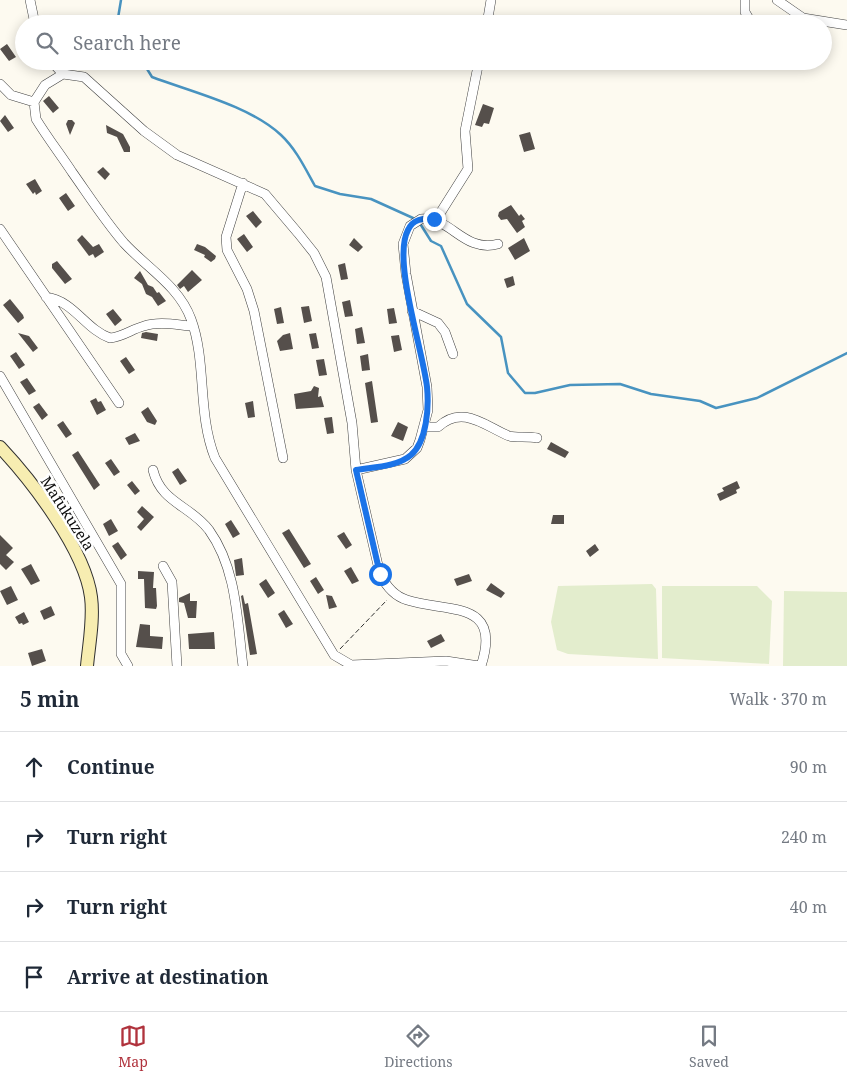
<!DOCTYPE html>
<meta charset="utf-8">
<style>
body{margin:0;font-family:"Noto Serif",serif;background:#f2f2f3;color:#1f2937}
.stop{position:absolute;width:15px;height:15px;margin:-11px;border:4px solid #1a73e8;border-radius:50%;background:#fff}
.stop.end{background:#1a73e8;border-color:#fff;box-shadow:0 1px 5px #0008}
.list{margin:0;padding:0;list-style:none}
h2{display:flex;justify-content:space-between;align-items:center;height:65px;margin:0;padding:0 20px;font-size:21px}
h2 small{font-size:16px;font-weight:400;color:#747a83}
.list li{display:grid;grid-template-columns:32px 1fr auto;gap:15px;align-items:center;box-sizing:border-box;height:70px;padding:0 20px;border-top:1px solid #e0e1e3}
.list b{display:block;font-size:19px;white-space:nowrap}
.list em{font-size:16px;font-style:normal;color:#747a83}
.icon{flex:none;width:28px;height:28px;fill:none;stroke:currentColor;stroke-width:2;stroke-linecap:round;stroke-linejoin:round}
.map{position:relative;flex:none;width:847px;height:666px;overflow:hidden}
.search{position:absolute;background:#fff;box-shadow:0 2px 12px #0003;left:15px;right:15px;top:15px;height:55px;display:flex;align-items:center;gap:12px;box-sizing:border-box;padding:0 18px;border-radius:28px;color:#747a83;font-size:19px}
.sheet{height:345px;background:#fff}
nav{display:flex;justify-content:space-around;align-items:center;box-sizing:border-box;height:70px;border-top:1px solid #e0e1e3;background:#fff;font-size:14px;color:#747a83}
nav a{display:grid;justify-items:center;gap:2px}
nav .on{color:#b0333d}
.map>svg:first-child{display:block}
.pitch{fill:#e3edcd}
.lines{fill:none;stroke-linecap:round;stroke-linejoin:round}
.stream{stroke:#4893c0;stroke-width:2.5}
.building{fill:#554f4b}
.street-casing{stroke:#414141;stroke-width:10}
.secondary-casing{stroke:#303030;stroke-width:14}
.path{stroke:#303030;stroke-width:1;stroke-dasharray:5 2.5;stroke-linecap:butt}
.street{stroke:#fff;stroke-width:9}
.secondary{stroke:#f7edb1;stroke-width:12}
.route{stroke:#1a73e8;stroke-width:6}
.labels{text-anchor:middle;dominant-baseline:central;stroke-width:5;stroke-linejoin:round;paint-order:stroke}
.street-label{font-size:15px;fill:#0e0e0e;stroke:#fff}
</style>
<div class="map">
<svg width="847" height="666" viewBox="0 0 847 666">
<rect width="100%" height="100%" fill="#fdfaf0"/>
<!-- pitch -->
<path class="pitch" d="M652 584 656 589 658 659 568 654 557 650 551 622 558 586Z
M662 586H757L772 601 769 664 662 658Z
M784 591 847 592V666H783Z"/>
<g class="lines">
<!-- stream -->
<path class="stream" d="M117 24 121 0
M137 61 144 64 152 77C192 92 250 106 281 135 296 149 305 168 315 186L340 194 371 199 413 218
M419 222 431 241 441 246 467 304 501 337 508 373 525 393H535L570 385 620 384 651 394 700 401 716 408 757 398 847 353"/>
</g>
<!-- building -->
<path class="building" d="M7 44 16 57 9 61 0 49Z
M49 96 59 108 53 113 43 101Z
M483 104 494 108 489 124 484 123 482 127 475 125Z
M5 115 14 128 8 132 0 121Z
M68 120H72L75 123 70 135 66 124Z
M106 125 123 134 130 147V152H124L117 137 107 133Z
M530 132 535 149 524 152 519 135Z
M103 167 110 174 105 180 97 172Z
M35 179 42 191 36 195 35 192 33 194 26 184Z
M66 193 75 206 68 211 59 198Z
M511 205 519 216 521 214 525 219 522 221 525 227 517 233 507 219 501 220 498 216 499 212Z
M253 211 262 222 256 228 246 216Z
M244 234 253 247 247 252 237 239Z
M82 235 93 247 99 244 104 252 95 258 93 254 89 256 77 240Z
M354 238 363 247 358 252 349 245Z
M524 238 530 251 515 260 508 248Z
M197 244 205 247 216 256 215 259 211 262 204 257 205 255 194 250Z
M57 261 72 279 65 284 52 268V264Z
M345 263 348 279 341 280 338 265Z
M192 270 202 280 188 292 184 286 180 289 177 285Z
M140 271 148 285 153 287 157 293 159 292 166 301 158 306 152 297 146 294 142 284 134 278Z
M513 276 515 285 507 288 504 279Z
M10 299 23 315 24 318 18 323 3 305Z
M350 300 353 316 345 317 342 302Z
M309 306 312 321 304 323 301 307Z
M281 307 284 323 277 324 274 309Z
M394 308 397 323 389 324 387 309Z
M113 309 122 320 115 326 106 314Z
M362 327 365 343 357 344 355 329Z
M146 332 158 334 157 341 141 338 142 333Z
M18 333 29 336 38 348 33 352Z
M290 333 293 349 280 351 277 341 283 335Z
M316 333 319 348 312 349 309 334Z
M399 335 402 350 394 352 391 336Z
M16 352 25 365 19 369 10 356Z
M368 354 370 370 362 371 360 356Z
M126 357 135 370 129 374 120 361Z
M324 359 327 375 319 376 316 360Z
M27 378 36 391 29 395 20 382Z
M372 381 378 422 371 423 365 383Z
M314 386 319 388 318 397 321 396 324 407 296 409 294 394 311 391Z
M96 398 98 402 101 401 106 410 97 415 90 401Z
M253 401 255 417 248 418 245 403Z
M39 403 48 415 42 420 33 407Z
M148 407 157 421 155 425 147 422 141 412Z
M332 417 334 433 327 434 324 418Z
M63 421 72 434 66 438 57 425Z
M398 422 408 427 403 441 391 436Z
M135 433 140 441 129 445 125 438Z
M551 442 569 452 565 458 547 449Z
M78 451 100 485 94 490 72 455Z
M111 459 120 472 114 476 105 463Z
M178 468 187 481 180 485 172 472Z
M132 481 140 491 135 495 127 485Z
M737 481 740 488 736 490 737 493 720 501 717 494 724 491 722 488Z
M142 506 154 517 141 531 137 527 144 519 137 512Z
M553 515H564V524H551Z
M111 519 118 531 109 536 103 524Z
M231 520 240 534 233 538 225 524Z
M289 529 311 564 304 568 282 533Z
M344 532 352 545 346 549 337 536Z
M0 535 13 548 6 555 14 562 6 570 0 564Z
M118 542 127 555 121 560 112 546Z
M595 544 599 550 590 557 586 551Z
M242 558 244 575 236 576 234 560Z
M31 564 40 581 31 585 21 569Z
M351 567 359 581 352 584 344 571Z
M138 571 154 572 153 588H156L157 606 156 609 145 608 144 579H138Z
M469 574 472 581 457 586 454 579Z
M316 577 324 590 318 594 310 581Z
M266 579 275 593 268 598 259 584Z
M491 583 505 593 501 598 486 590Z
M11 586 18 600 7 605 0 591Z
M190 593V601H197L196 618H188L184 603 179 602V598Z
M243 595 245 604 248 603 257 654 250 655 241 596Z
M326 595 332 596 337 607 329 609Z
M51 606 55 615 44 620 40 611Z
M284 610 293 624 286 628 278 614Z
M24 612 29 622 23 625 22 623 19 624 15 617Z
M140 624 150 625V636L163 637 162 649 136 647Z
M214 632 215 649H189L188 634Z
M441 634 445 641 431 648 427 641Z
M42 649 46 661 32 666 28 653Z"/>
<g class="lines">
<!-- street casing -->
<g class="street-casing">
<path id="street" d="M30 0 35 24
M745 0V12L752 24
M777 0 803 18 847 25
M487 24 491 0
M51 61 63 74
M0 84 11 95 34 102
M243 183 226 237 227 250 247 289 254 311 283 458
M434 219 439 215 468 169 465 131 479 61
M0 229 119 403
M46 297C74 301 85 329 110 338 123 337 132 329 144 326 159 321 177 325 193 326
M412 311 438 323 445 332 453 354
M0 376 121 584V654L128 666
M424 427H438C462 404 485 426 509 436 516 438 528 436 537 438
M153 470C161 503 190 505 209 530 237 569 237 620 243 666
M356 470 405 459 417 448 420 440 428 410 427 387 406 274 403 244 410 226 421 219C451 216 463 253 498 244
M163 566 172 582 177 666
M479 666 446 661 351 665 334 655 215 458C197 413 207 362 191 319 179 286 147 268 124 243 105 221 89 196 72 172 60 154 47 137 36 119L34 102 45 85 63 74 84 77 144 131 177 155 265 194 298 233 314 253 326 277 352 423 356 470 380 574C386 586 394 596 407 600 447 613 503 599 481 666"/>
</g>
<!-- secondary casing -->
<g class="secondary-casing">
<path id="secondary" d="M0 447C32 481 85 550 91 597 94 619 89 644 87 666"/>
</g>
<!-- path -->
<path class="path" d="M340 649 387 600"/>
<!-- street -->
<use href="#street" class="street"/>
<!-- secondary -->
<use href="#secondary" class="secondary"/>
</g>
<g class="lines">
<!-- route -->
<path class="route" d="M380 574 356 470C373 467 397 467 411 455 427 441 429 407 427 387 423 351 392 259 408 230 413 219 423 218 434 219"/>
</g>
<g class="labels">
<!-- street labels -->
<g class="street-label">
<text transform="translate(68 513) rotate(57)">Mafukuzela</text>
</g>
</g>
</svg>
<div class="stop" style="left:380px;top:574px"></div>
<div class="stop end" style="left:434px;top:219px"></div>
<div class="search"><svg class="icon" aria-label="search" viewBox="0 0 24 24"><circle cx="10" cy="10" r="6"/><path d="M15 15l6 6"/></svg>Search here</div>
</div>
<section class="sheet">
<h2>5 min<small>Walk · 370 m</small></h2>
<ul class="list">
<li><svg class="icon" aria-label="ahead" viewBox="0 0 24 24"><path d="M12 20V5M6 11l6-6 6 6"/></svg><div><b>Continue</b></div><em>90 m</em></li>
<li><svg class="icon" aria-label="right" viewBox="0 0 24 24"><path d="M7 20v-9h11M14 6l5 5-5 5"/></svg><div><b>Turn right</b></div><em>240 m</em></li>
<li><svg class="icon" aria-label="right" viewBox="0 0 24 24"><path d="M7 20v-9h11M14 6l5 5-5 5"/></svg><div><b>Turn right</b></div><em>40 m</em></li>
<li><svg class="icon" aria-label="arrive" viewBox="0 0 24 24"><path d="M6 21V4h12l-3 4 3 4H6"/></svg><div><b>Arrive at destination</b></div></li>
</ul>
</section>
<nav>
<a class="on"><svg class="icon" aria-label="map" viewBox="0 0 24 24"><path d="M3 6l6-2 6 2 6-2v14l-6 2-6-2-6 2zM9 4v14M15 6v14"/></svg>Map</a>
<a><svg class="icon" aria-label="directions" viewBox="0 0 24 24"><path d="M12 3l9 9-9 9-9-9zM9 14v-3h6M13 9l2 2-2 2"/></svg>Directions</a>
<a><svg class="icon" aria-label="saved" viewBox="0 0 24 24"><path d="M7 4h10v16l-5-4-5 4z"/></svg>Saved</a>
</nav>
